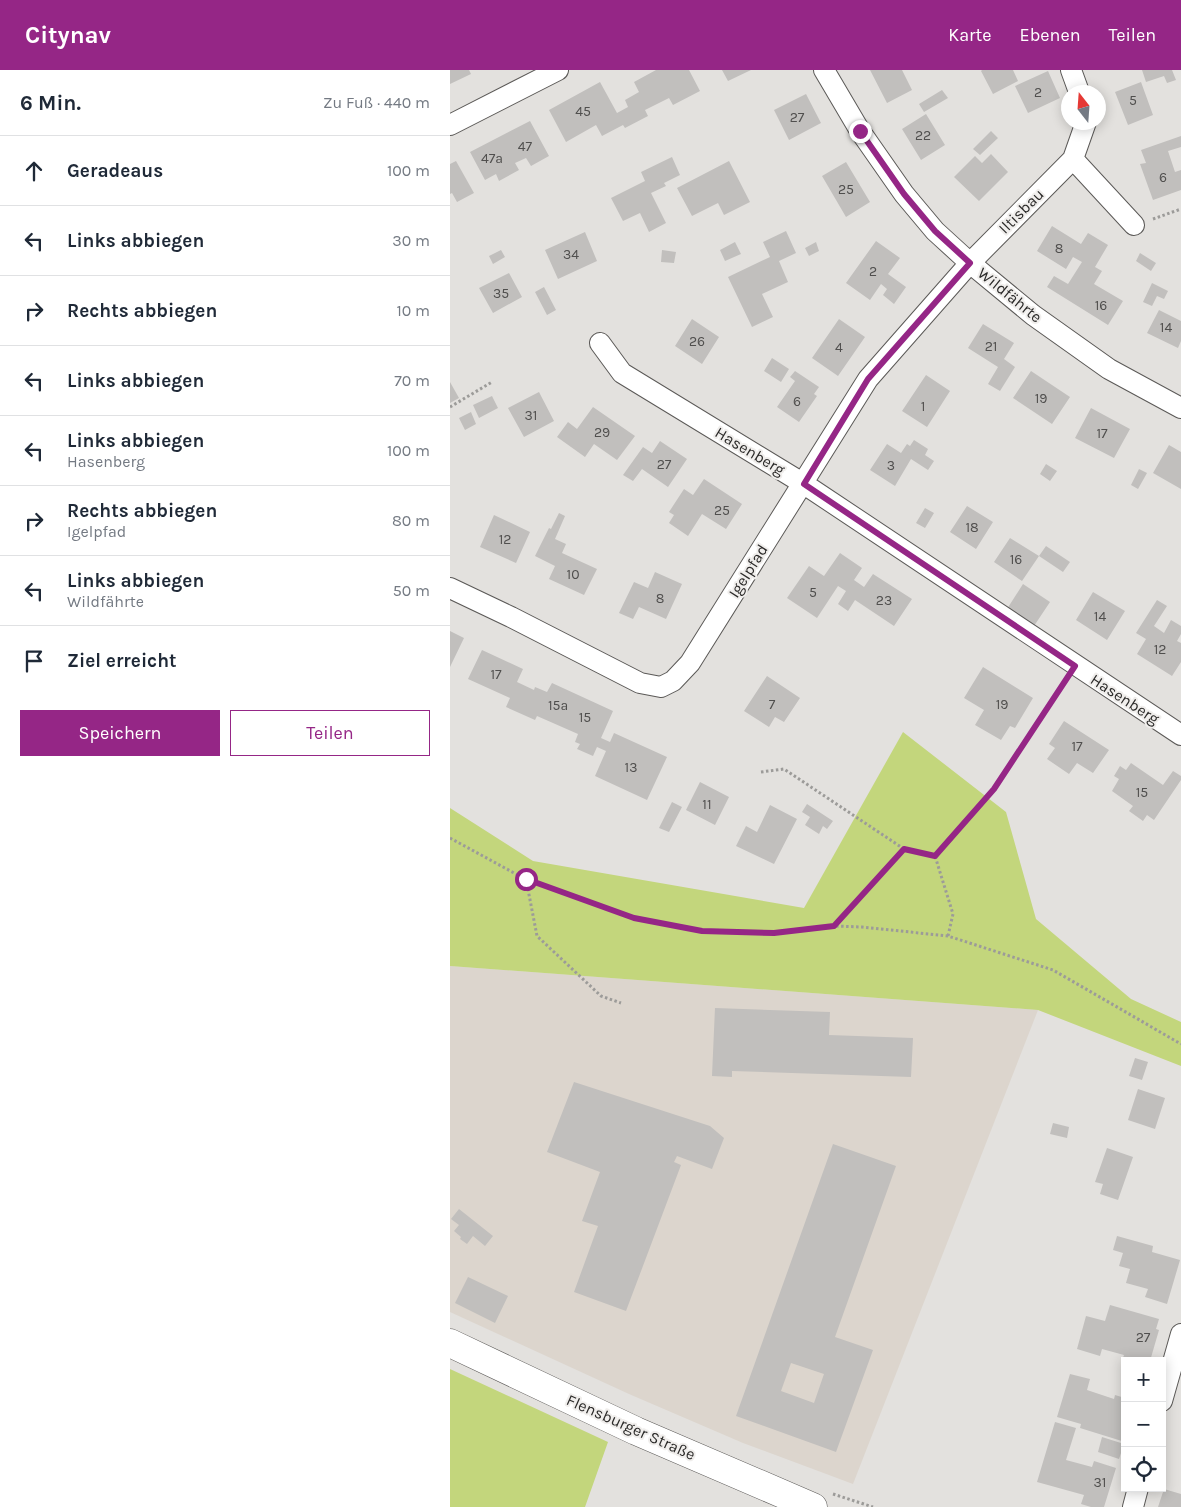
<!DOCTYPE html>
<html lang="de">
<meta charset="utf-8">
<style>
body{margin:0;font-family:Karla,sans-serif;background:#f6f6f7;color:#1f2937}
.controls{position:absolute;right:15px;bottom:15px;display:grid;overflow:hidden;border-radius:0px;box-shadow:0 2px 12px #0003}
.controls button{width:45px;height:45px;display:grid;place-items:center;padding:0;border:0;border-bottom:1px solid #e0e1e3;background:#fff;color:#1f2937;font:25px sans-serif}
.compass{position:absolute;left:611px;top:15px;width:45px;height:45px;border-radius:50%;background:#fff;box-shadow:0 2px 12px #0003;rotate:343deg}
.stop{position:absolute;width:15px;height:15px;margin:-11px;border:4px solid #952686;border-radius:50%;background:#fff}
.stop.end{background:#952686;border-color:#fff;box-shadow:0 1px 5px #0008}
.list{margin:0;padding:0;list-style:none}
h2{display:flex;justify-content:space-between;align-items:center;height:65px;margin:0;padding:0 20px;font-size:21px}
h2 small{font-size:16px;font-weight:400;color:#747a83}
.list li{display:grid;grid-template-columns:32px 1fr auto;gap:15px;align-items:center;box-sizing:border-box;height:70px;padding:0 20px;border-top:1px solid #e0e1e3}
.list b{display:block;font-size:19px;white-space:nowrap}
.list p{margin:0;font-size:16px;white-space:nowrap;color:#747a83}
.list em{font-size:16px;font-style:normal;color:#747a83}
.actions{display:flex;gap:10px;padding:15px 20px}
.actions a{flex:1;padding:11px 0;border:1px solid #952686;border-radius:0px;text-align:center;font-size:18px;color:#952686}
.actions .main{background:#952686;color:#fff}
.icon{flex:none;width:28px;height:28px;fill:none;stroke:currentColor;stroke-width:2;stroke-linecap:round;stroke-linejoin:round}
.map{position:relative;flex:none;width:731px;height:1437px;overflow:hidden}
header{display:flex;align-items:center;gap:30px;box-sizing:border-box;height:70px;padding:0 25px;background:#952686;color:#fff}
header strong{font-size:24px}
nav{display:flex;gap:28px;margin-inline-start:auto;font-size:18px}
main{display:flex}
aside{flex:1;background:#fff}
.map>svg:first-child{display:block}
.built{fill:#dcd5cd}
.green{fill:#c3d67c}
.building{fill:#c1bfbd;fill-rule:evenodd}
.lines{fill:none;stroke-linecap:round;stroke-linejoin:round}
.street-casing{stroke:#5b5957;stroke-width:22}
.secondary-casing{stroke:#5b5957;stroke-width:29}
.path{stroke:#9c9b99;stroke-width:3;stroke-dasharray:2.5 2.5;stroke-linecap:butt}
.street{stroke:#fff;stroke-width:20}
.secondary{stroke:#fff;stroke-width:28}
.route{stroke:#952686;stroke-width:6}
.labels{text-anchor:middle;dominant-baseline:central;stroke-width:4;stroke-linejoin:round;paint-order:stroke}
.number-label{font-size:14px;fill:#504f4e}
.street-label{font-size:16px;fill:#2b2a29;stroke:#f0eeec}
</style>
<header>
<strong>Citynav</strong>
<nav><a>Karte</a><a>Ebenen</a><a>Teilen</a></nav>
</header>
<main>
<aside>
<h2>6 Min.<small>Zu Fuß · 440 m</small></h2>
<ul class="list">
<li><svg class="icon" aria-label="ahead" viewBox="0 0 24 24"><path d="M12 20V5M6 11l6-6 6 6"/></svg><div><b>Geradeaus</b></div><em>100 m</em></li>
<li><svg class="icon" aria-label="left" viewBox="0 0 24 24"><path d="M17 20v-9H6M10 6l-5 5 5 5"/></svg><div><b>Links abbiegen</b></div><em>30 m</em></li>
<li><svg class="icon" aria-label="right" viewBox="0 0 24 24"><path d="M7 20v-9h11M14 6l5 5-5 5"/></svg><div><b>Rechts abbiegen</b></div><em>10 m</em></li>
<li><svg class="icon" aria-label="left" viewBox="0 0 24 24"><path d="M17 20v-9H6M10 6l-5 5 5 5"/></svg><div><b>Links abbiegen</b></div><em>70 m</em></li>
<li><svg class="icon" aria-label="left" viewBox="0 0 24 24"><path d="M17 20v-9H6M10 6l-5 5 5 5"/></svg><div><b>Links abbiegen</b><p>Hasenberg</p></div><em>100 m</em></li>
<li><svg class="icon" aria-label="right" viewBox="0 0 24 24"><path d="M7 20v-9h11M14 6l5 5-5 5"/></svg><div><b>Rechts abbiegen</b><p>Igelpfad</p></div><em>80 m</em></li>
<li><svg class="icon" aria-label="left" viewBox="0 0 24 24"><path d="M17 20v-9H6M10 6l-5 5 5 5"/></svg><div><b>Links abbiegen</b><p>Wildfährte</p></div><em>50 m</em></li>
<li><svg class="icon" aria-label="arrive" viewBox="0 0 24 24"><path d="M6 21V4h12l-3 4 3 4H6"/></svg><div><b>Ziel erreicht</b></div></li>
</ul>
<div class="actions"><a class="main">Speichern</a><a>Teilen</a></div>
</aside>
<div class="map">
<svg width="731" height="1437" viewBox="0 0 731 1437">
<rect width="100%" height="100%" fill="#e3e1de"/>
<!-- built -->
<path class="built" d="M0 896 588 940 403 1414 293 1373 179 1324 0 1242Z"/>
<!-- green -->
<path class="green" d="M453 662 556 742 586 849 681 929 731 952V996L588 940 0 896V738L83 791 354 838Z
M0 1299 158 1372 135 1437H0Z"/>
<!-- building -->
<path class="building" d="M0 0H19L21 4 0 14Z
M206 0H239L250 21 223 35 219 28 195 40 198 46 175 58 173 55 152 66 146 55 116 72 99 40 150 12 167 43 178 37 175 30 189 22 184 12Z
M272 0H301L278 11Z
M420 0H452L462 20 437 33Z
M532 0H563L568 11 543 24 531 1Z
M692 0H722L726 10 717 13 714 6 696 12Z
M598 1 610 28 578 43 565 16Z
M691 12 703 45 678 55 665 22Z
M492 20 498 28 474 42 469 34Z
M356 24 371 53 339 70 324 40Z
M476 44 495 75 471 90 452 59Z
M80 51 99 86 81 96 76 88 65 93 69 100 49 111 46 104 35 110 20 82Z
M541 61 548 68 530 85 523 79Z
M731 66V77L718 81 725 102 731 100V120L703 130 690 94 696 93 691 80Z
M541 84 558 102 529 131 504 107 525 86 532 93Z
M222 87 230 105 214 113 216 116 201 123 216 153 199 162 190 143 173 151 161 128 195 111 191 102Z
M6 91 24 123 7 132 2 123 0 124V94Z
M279 91 300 132 274 145 268 133 242 146 227 118Z
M396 92 420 132 396 147 372 106Z
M602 156 631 174 638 163 658 175 645 197 652 201 644 214 673 231 658 255 597 217 604 206 618 214 632 192 623 187 616 199 587 181Z
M336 161 346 183 329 191 338 212 312 224 323 247 302 257 278 207 320 187 313 172Z
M135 162 147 191 108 209 95 180Z
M426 171 450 188 438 204 456 217 444 234 433 225 437 219 431 214 420 230 396 213Z
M285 172 291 184 275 191 270 180Z
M366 172 369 181 359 186 355 178Z
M51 180 55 187 43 194 39 186Z
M212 180 226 182 224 193 211 192Z
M690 183 706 193 701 201 686 191Z
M59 203 72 227 43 243 29 218Z
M702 213 718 221 714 229 707 226 702 236 693 232Z
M94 217 106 240 97 245 85 222Z
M709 240 731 251V271L728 278 697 263Z
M242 249 269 267 252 294 225 276Z
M389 249 415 267 388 306 362 288Z
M533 254 564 273 554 289 565 297 550 321 538 314 548 297 518 278Z
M322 288 339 299 331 312 314 301Z
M345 301 369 317 364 324 367 326 349 352 327 337 345 311 340 307Z
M581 301 620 327 602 354 563 328Z
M476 305 500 321 477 357 452 341Z
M0 312 9 328 0 333Z
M89 322 104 351 74 367 58 338Z
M42 326 48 338 29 348 23 335Z
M143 337 185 366 167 390 144 374 135 387 107 367 118 352 127 359Z
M641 338 680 359 664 388 625 368Z
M21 342 26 354 15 360 9 348Z
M464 370 478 379 475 385 484 391 478 400 461 389 445 416 420 400 437 374 451 383 457 374 460 376Z
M210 371 237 389 218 417 192 399 183 411 173 405 193 377 202 383Z
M719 375 731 382V419L703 403Z
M596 394 607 401 600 411 590 404Z
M689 399 697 403 688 419 681 415Z
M254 409 292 434 276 459 252 444 238 466 219 453 224 445 219 442 234 419 243 425Z
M517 436 543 452 526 479 500 462Z
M475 438 484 443 475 458 466 453Z
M109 443 115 446 105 469 116 474 112 483 147 499 134 525 99 509 105 496 85 486 99 458 101 459Z
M44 445 80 462 66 493 30 477Z
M560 468 589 486 596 476 620 492 613 502 589 486 572 511 544 492Z
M390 483 412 498 404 510 414 517 423 504 462 529 444 556 405 530 398 541 388 534 396 521 388 516 367 548 337 528 359 496 374 506Z
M205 502 232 514 216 549 189 537 183 549 169 543 184 512 198 518Z
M573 514 600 532 584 556 557 539Z
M643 522 675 541 657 570 626 550Z
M707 530 717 536 704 556 714 563 721 550 731 556V564L727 571 731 573V592L722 606 687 584 696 569 686 563Z
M0 561 14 568 0 597Z
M32 580 73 599 67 612 84 620 85 617 97 622 102 613 163 641 151 668 160 672 164 663 217 687 197 730 145 706 156 681 147 677 143 686 127 679 130 674 125 672 128 664 87 646 85 650 56 637 60 628 18 609Z
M533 597 583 628 565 658 560 656 551 670 525 655 534 640 514 628Z
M317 606 350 628 334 652 325 647 319 657 294 641Z
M614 651 659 680 643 703 627 693 619 704 597 689 605 678 599 674Z
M681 693 713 715 723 701 731 706V710L704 750 697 745 693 751 679 741 683 736 662 721 669 709 664 706 670 696 676 700Z
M250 712 279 727 265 755 236 740Z
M222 732 232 737 219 762 209 758Z
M357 734 383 751 377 759 373 756 369 764 355 755 360 747 352 742Z
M320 735 347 749 324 794 286 776 296 756 307 762Z
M265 938 380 942 379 965 463 968 461 1007 282 1001V1007L262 1006Z
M685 988 698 992 692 1010 679 1006Z
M124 1012 260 1056 274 1068 262 1099 227 1086 224 1092 231 1095 176 1241 124 1222 148 1156 132 1151 150 1102 97 1082Z
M688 1019 715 1028 705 1059 678 1050Z
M603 1053 619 1057 617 1068 600 1064Z
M383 1074 446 1096 385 1267 423 1280 386 1382 286 1346ZM341 1293 374 1304 364 1333 331 1321Z
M657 1078 683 1087 668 1130 650 1124 653 1114 645 1112Z
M9 1139 43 1166 35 1176 23 1166 17 1174 10 1169 11 1167 4 1161 9 1155 1 1149Z
M667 1166 703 1176 702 1182 730 1190 717 1234 695 1227 698 1219 676 1213 680 1199 669 1196 673 1183 663 1180Z
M18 1207 58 1226 45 1253 5 1233Z
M660 1235 709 1249 706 1259 709 1260 700 1291H675V1294L671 1293 674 1285 652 1279 650 1286 627 1279 636 1246 655 1251Z
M620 1304 640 1309 637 1320 664 1329 665 1325 675 1328V1372L630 1358 631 1354 607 1347Z
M605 1352 626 1358 616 1390 642 1397 644 1391 666 1398 654 1437H641L631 1434 634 1425 587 1412Z
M652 1367 674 1374 669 1389 648 1382Z
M714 1419 731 1424V1437H708Z"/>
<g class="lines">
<!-- street casing -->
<g class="street-casing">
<path id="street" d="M374 0 410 61 454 124 485 161 520 193 583 245 659 299 731 338
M621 0 629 22
M636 52 623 89 684 155
M0 55 108 0
M150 273 172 303 354 414 731 665
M0 518 61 547 190 613 211 617 223 611 240 593 418 309 520 193 623 89
M712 1331 731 1264
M683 1437 688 1418"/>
</g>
<!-- secondary casing -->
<g class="secondary-casing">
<path id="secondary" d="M0 1273 186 1361 363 1437"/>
</g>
<!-- path -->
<path class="path" d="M703 149 731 139
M0 337 42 312
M311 702 334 699 454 779
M0 768 75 809 184 848 252 861 324 863 384 856 412 857 498 866 603 900 731 974
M76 809 87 866 151 926 171 933
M384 856 454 779 485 786
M498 866 503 844 485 786 544 719 615 611
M383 1424 423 1437"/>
<!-- street -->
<use href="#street" class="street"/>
<!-- secondary -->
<use href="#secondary" class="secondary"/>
</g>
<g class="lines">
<!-- route -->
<path class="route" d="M76 809 184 848 252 861 324 863 384 856 454 779 485 786 544 719 625 596 354 414 418 309 520 193 485 161 454 124 410 61"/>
</g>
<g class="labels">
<!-- number labels -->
<g class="number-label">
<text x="588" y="22">2</text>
<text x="683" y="30">5</text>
<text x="133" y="41">45</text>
<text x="347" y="47">27</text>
<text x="473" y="65">22</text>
<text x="75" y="76">47</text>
<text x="42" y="88">47a</text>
<text x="713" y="107">6</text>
<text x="396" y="119">25</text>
<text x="609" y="178">8</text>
<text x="121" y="184">34</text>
<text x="423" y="201">2</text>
<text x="51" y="223">35</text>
<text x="651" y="235">16</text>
<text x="716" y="257">14</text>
<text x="247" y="271">26</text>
<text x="541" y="276">21</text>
<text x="389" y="277">4</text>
<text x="591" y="328">19</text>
<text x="347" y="331">6</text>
<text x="473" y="336">1</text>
<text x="81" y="345">31</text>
<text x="152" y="362">29</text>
<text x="652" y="363">17</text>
<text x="214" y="394">27</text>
<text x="441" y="395">3</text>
<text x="272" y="440">25</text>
<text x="522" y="457">18</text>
<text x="55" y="469">12</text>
<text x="566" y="489">16</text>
<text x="123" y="504">10</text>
<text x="363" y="522">5</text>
<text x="210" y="528">8</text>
<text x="434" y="530">23</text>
<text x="650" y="546">14</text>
<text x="710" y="579">12</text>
<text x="46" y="604">17</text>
<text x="322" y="634">7</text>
<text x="552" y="634">19</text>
<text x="108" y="635">15a</text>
<text x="135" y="647">15</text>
<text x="627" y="676">17</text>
<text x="181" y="697">13</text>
<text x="692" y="722">15</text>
<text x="257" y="734">11</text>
<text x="693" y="1267">27</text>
<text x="650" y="1412">31</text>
</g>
<!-- street labels -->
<g class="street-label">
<text transform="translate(571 141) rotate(-45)">Iltisbau</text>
<text transform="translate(560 225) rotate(39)">Wildfährte</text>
<text transform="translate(300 381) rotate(31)">Hasenberg</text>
<text transform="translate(298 501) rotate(-58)">Igelpfad</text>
<text transform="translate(675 629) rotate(33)">Hasenberg</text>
<text transform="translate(181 1357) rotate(24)">Flensburger Straße</text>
</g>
</g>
</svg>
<div class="controls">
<button>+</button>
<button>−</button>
<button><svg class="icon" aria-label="locate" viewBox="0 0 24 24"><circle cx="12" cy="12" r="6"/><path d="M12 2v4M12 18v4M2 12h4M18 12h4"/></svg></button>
</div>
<svg class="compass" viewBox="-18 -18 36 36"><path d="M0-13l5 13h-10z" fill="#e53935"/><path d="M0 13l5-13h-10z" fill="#747a83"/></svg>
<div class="stop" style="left:76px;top:809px"></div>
<div class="stop end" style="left:410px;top:61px"></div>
</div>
</main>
